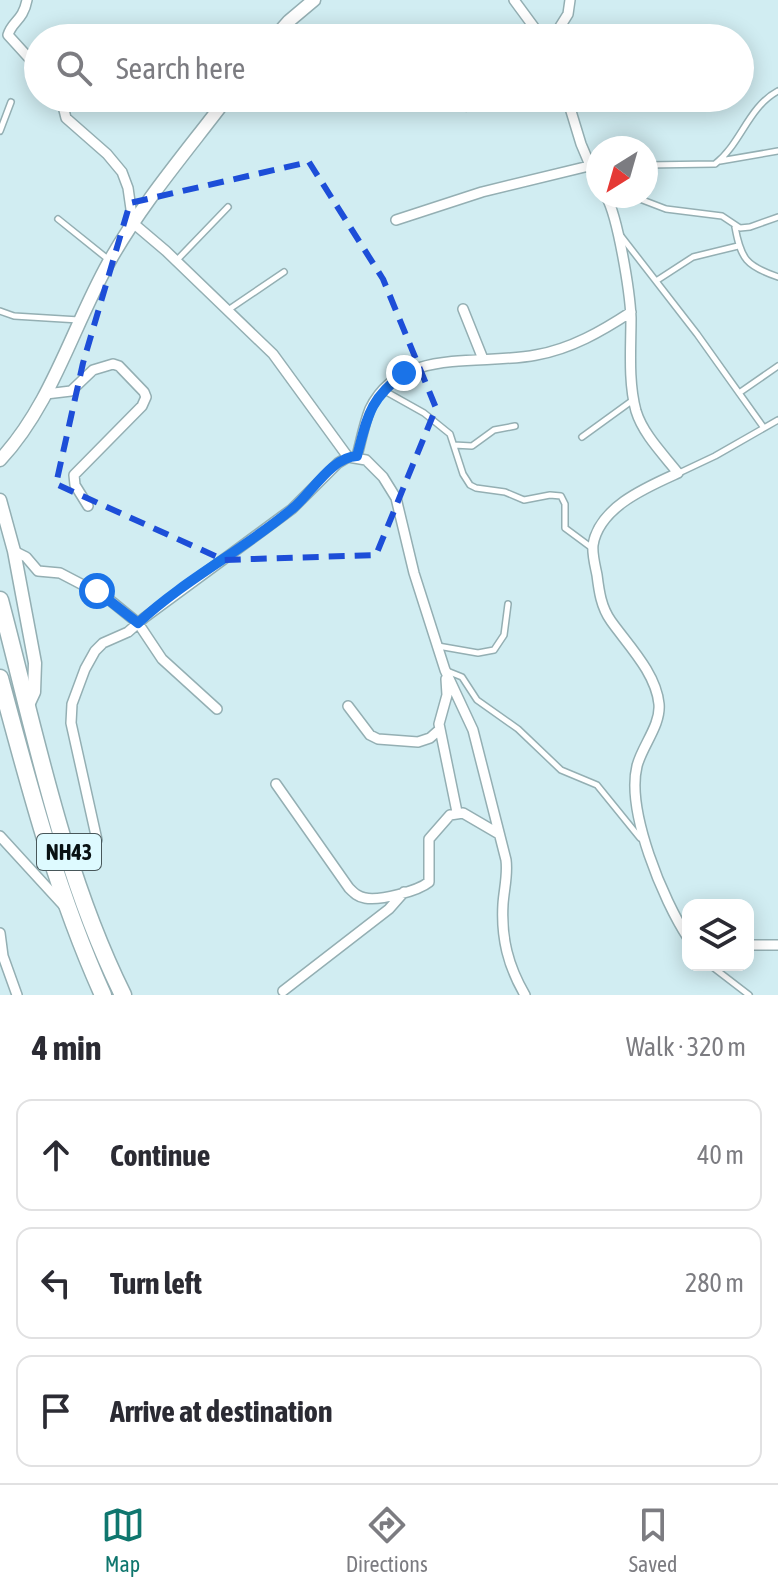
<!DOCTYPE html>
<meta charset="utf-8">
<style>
body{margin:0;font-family:"Asap Condensed",sans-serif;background:#f7f7f7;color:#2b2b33}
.controls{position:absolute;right:24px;bottom:24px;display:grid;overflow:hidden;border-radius:16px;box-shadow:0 4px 20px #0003}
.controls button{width:72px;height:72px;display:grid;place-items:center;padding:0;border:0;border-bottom:2px solid #e1e1e2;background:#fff;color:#2b2b33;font:40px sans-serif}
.compass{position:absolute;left:586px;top:136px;width:72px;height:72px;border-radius:50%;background:#fff;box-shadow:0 4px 20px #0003;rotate:217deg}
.stop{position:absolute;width:24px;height:24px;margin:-18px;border:6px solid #1a73e8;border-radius:50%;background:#fff}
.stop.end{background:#1a73e8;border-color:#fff;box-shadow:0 2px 8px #0008}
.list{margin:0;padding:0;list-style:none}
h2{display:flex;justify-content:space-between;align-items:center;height:104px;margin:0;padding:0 32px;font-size:34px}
h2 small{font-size:26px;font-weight:400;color:#7c7c81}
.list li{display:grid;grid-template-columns:52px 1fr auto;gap:24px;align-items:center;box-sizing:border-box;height:112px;margin:0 16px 16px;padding:0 16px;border:2px solid #e1e1e2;border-radius:16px}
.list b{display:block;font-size:30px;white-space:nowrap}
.list em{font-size:26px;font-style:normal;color:#7c7c81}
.icon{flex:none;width:44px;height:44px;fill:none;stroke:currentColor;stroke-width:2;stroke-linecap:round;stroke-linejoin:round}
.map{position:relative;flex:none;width:778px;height:995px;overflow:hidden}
.search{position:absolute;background:#fff;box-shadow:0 4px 20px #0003;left:24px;right:24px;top:24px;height:88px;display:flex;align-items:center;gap:20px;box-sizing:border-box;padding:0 28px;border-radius:44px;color:#7c7c81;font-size:30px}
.sheet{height:488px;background:#fff}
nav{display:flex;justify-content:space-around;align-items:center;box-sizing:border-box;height:112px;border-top:2px solid #e1e1e2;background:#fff;font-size:22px;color:#7c7c81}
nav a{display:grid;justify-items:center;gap:4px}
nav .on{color:#0f766e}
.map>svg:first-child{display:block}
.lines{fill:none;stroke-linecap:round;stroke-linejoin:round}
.lane-casing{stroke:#94afb3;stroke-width:8}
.street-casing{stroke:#94afb3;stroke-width:12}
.secondary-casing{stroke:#94afb3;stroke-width:15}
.highway-casing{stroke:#94afb3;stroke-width:19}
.lane{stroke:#fff;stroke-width:5}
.street{stroke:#fff;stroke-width:9}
.secondary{stroke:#fff;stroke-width:12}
.highway{stroke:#fff;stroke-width:16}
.route{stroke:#1a73e8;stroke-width:10}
.marked{fill:none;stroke:#1d4ed8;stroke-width:6;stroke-dasharray:16 10;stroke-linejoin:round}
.labels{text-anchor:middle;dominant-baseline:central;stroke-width:7;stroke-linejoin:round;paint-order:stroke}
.shield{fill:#defaff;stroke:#48575a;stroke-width:2}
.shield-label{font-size:22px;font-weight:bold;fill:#081113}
</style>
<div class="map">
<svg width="778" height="995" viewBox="0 0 778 995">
<rect width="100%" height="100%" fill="#d1edf2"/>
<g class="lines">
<!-- lane casing -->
<g class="lane-casing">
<path id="lane" d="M466 108 472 98
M0 131 11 102
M720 161 778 151
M646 165 715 164C741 144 748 107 778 91
M632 196 666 209 722 216 740 228 750 227 778 217
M58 219 109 260
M735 227C741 259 746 266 778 277
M621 236 697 334 764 428
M177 260 228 207
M656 281 693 257 738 246
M228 310 284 272
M0 311 14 316 79 320
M383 390 424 413 450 434 463 474 470 485 476 488 505 492 524 500 550 495 561 496 565 504V528L592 548
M739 393 778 366
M582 437 633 400
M454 445 472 446 494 430 515 426
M679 473 715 456 778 420
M438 646 478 653 494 650 504 635 508 604
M447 671 462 677 477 700 518 729 561 770 597 785 640 838
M710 965 749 995"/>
</g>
<!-- street casing -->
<g class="street-casing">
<path id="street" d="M27 0C23 21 12 21 8 35L38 68
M514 0 542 38
M553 38 568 14 570 0
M61 98 66 118 107 154 122 172 128 188 133 223 166 251 273 354 348 457
M567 98 581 144 598 184
M606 196C618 217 630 292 631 318 631 347 628 382 636 411 643 434 663 454 678 473 647 487 599 507 593 545 592 554 595 565 597 575 599 591 601 607 611 621 628 645 656 673 659 704 661 725 642 746 637 766 626 811 663 900 688 938
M396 220 482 192 589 166
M463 309 483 359
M46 394 71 391 93 370 113 364 119 366 144 392 146 397 142 406 74 475 75 485 88 506
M357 456C361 441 364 424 370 409 400 346 481 366 536 355 571 349 602 331 631 312
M14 551 26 557 38 571 60 573 106 597 138 623 162 659 217 709
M446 679 447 695 439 724 457 812
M348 706 370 735 378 739 418 742 430 738 439 730
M276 784 349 888C354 893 358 897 365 898 380 901 418 891 429 882V839L450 815 463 813 499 834
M0 836 64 906
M97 840 71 723 72 704 85 669 95 651 103 643 128 632 144 618 292 509 338 463 348 457 366 460 383 477 396 498 414 573 445 670 473 730 506 860C508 875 504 889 503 904 501 938 508 966 525 995
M0 933 3 956 17 995
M748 945H778
M283 991 389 909 404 892"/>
</g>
<!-- secondary casing -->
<g class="secondary-casing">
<path id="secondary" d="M274 38 289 21 314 0
M0 460C52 404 72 328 109 262 142 203 187 151 227 98
M0 500 14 551 35 663 34 692 28 705"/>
</g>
<!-- highway casing -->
<g class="highway-casing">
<path id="highway" d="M0 600C35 732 62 872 123 995
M0 678C29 786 57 893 103 995"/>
</g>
<!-- lane -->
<use href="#lane" class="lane"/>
<!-- street -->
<use href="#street" class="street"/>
<!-- secondary -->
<use href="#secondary" class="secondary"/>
<!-- highway -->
<use href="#highway" class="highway"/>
</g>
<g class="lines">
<!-- route -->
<path class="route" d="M97 591 138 623C184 580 243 550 292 509 311 494 331 457 357 456 368 415 369 400 404 373"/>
</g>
<!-- marked area -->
<path class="marked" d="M309 162 383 279 436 408 376 555 224 560 56 484 83 363 130 203Z"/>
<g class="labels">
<!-- shield labels -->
<rect class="shield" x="37" y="834" width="64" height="36" rx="6"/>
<g class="shield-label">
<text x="69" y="852">NH43</text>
</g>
</g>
</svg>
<div class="controls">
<button><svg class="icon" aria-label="layers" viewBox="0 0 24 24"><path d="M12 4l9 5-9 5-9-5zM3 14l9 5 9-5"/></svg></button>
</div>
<svg class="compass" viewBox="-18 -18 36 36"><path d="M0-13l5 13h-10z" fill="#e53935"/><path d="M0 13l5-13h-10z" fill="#7c7c81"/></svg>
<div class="stop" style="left:97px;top:591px"></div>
<div class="stop end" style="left:404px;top:373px"></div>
<div class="search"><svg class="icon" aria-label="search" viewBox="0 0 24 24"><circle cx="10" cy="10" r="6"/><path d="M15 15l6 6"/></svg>Search here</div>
</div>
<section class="sheet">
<h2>4 min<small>Walk · 320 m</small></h2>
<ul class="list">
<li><svg class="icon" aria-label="ahead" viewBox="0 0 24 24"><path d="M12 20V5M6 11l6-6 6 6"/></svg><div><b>Continue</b></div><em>40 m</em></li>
<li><svg class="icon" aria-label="left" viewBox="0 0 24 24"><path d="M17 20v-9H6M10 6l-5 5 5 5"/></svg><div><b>Turn left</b></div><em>280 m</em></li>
<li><svg class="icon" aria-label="arrive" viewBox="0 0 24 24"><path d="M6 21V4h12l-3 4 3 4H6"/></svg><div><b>Arrive at destination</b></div></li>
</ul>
</section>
<nav>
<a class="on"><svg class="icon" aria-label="map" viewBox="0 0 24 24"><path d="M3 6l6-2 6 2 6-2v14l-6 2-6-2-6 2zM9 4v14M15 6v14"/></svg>Map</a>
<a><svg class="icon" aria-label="directions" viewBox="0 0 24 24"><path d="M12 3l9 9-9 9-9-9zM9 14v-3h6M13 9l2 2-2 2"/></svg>Directions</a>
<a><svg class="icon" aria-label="saved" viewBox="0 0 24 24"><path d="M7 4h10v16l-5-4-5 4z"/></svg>Saved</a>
</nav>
